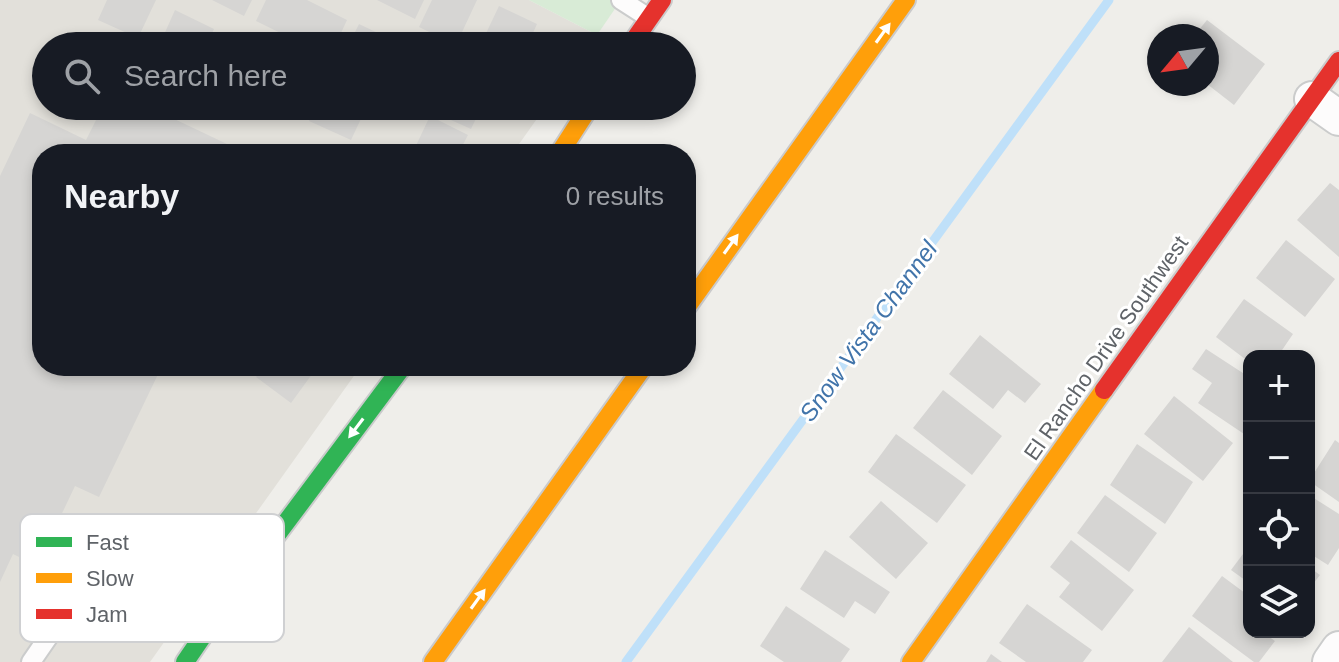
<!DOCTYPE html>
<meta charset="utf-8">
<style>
body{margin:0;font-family:Helvetica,sans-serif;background:#20242c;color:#f1f3f6}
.controls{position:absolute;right:24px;bottom:24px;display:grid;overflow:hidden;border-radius:16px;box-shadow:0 4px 12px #0003}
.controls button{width:72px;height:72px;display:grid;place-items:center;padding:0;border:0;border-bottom:2px solid #363941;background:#171b24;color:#f1f3f6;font:40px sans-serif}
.compass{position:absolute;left:1147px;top:24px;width:72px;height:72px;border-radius:50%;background:#171b24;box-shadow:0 4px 12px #0003;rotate:241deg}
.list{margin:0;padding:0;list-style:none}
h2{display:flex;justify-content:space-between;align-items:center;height:104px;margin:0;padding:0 32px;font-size:34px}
h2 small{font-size:26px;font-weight:400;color:#9ea1a6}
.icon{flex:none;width:44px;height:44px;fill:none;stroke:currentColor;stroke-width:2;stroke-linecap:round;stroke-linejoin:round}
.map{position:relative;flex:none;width:1339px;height:662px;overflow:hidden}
.search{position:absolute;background:#171b24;box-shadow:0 4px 12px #0003;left:32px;top:32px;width:664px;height:88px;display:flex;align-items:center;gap:20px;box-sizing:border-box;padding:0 28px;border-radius:44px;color:#9ea1a6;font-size:30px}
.panel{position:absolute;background:#171b24;box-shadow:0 4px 12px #0003;left:32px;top:144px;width:664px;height:232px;border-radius:32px}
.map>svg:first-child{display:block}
.education{fill:#e2e0da}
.green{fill:#d8ebd6}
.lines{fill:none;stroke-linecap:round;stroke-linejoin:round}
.stream{stroke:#bfe0f9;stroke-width:9}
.building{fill:#d6d5d3}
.lane-casing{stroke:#cbcccc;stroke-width:22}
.street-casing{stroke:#cbcccc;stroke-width:38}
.fast-casing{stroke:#cacacb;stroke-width:22}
.slow-casing{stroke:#cacacb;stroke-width:22}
.jam-casing{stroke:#cacacb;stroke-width:22}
.lane{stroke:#fdfcfc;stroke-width:18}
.street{stroke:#fdfcfc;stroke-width:34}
.fast{stroke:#30b455;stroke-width:18}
.slow{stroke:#ff9f0a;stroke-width:18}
.jam{stroke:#e5322d;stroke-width:18}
.oneway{fill:#fff}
.labels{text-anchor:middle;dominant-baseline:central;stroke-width:6;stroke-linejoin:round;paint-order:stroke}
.street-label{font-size:22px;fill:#5f6368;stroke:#fff}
.water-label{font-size:24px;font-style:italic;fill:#4174aa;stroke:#fff}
.key{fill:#fff;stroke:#cfd0d2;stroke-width:2}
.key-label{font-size:22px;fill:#5f6368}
</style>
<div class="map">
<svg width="1339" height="662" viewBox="0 0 1339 662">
<rect width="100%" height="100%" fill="#efeeea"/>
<!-- education -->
<path class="education" d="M0 0H529L597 35 589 46H46V106H546L512 154H42V366H361L150 662H0Z"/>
<!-- green -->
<path class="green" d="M529 0H621L597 35Z"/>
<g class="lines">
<!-- stream -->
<path class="stream" d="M626 662 1109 0"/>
</g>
<!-- building -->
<path class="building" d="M107 0H156L138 38 98 20Z
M212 0H252L244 16Z
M266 0H307L347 20 335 46H307L256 21Z
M377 0H424L415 19Z
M432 0H477L456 45 419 27Z
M499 6 537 24 527 46H480Z
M175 10 214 29 206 46H159Z
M1207 20 1265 64 1234 105 1207 84V36H1194Z
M359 24 405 46H348Z
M227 36 248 46H222Z
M103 106H147L248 154H42V366H162L99 497 75 486 37 566 13 554 0 582V176L30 113 86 140Z
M279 106H305L301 116Z
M316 106H367L351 140 309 121Z
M436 106H482L471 129 433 112Z
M430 116 468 135 458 154H412Z
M1330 183 1339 190V257L1297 220Z
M1286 240 1335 279 1305 317 1256 278Z
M1244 299 1293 334 1278 356H1249V362L1216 337Z
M980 335 1041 384 1025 403 1008 390 993 409 949 374Z
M1206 349 1249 377V426L1244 434 1198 403 1212 383 1192 369Z
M265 366H318L291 403 256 377Z
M943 390 1002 436 972 475 913 428Z
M1174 396 1233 443 1203 481 1144 434Z
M896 434 966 485 937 523 868 472Z
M1335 440 1339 443V502L1309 481Z
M1137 444 1193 482 1165 524 1110 485Z
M1105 495 1157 533 1129 572 1077 533Z
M1309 495 1339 514V548L1328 565 1309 553Z
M881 501 928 543 896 579 849 537Z
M1071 540 1134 590 1102 631 1059 597 1070 583 1050 567Z
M1249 546V583L1231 570Z
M825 550 890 592 875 614 855 601 844 618 800 589Z
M1309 567 1320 575 1309 589Z
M1222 576 1249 596V632H1262L1275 641 1259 662H1254L1192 616Z
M1027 604 1092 650 1083 662H1026L999 643Z
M786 606 850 649 841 662H784L760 646Z
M1189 627 1233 662H1162Z
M991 654 1002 662H986Z"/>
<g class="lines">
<!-- lane casing -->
<g class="lane-casing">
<path id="lane" d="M621 0 649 18
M31 662 111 546"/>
</g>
<!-- street casing -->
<g class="street-casing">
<path id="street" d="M1312 99 1339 118
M1330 662 1339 649"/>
</g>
<!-- fast casing -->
<g class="fast-casing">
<path id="fast" d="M185 662 222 608 403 366"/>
</g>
<!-- slow casing -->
<g class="slow-casing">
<path id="slow" d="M559 154 590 106
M686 308 906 0
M433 662 644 366
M911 662 1104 390"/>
</g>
<!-- jam casing -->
<g class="jam-casing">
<path id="jam" d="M630 46 662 0
M1104 390 1339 61"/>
</g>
<!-- lane -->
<use href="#lane" class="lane"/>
<!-- street -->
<use href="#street" class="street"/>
<!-- fast -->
<use href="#fast" class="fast"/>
<!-- slow -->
<use href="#slow" class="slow"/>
<!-- jam -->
<use href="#jam" class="jam"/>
</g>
<!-- one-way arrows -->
<defs><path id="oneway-solid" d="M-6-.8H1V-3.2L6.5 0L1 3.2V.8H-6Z" transform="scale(2)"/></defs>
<g class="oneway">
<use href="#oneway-solid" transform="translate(883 33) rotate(-54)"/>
<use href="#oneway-solid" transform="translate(731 244) rotate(-54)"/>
<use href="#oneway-solid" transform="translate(356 428) rotate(127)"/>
<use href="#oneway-solid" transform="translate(478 599) rotate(-54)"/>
</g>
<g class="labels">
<!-- street labels -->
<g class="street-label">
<text transform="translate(1106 348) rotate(-55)">El Rancho Drive Southwest</text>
</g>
<!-- water labels -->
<g class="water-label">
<text transform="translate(868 331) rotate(-54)">Snow Vista Channel</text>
</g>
</g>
<!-- legend -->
<rect x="20" y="514" width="264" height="128" rx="12" class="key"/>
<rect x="36" y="537" width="36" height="10" fill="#30b455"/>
<rect x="36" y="573" width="36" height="10" fill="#ff9f0a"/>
<rect x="36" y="609" width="36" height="10" fill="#e5322d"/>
<g class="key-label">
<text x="86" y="550">Fast</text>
<text x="86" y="586">Slow</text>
<text x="86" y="622">Jam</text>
</g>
</svg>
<div class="controls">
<button>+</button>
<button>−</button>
<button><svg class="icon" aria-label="locate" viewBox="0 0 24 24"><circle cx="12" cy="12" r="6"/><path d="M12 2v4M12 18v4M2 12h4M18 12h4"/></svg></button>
<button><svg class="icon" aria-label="layers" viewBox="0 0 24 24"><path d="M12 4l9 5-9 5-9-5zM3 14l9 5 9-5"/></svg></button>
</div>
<svg class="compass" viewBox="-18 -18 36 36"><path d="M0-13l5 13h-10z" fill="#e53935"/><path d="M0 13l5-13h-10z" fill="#9ea1a6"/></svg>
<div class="search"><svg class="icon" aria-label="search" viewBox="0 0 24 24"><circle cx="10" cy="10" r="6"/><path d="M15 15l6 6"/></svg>Search here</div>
<section class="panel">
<h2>Nearby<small>0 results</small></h2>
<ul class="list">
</ul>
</section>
</div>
